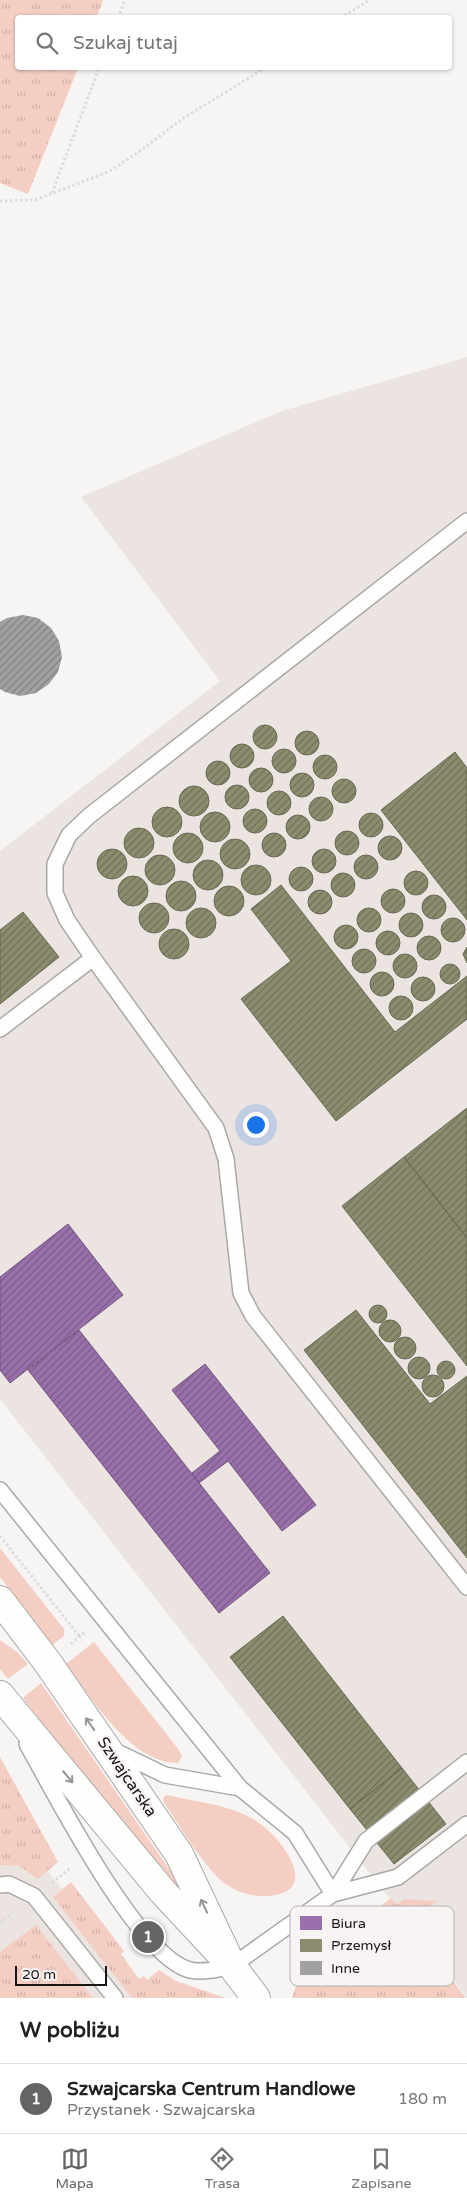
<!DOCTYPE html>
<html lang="pl">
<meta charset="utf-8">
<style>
body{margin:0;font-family:"Varela Round",sans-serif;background:#f6f6f6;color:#222}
.scale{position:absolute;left:15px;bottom:12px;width:92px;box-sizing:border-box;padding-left:5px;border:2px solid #171615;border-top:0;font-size:14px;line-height:18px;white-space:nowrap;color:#171615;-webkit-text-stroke:4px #f8f4f3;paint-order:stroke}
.you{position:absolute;left:255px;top:1124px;width:18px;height:18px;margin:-12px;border:4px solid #fff;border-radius:50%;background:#1a73e8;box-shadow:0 0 0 8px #1a73e833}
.badge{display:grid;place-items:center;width:32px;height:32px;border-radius:50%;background:#656463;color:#fff;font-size:16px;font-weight:700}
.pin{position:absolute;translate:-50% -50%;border:2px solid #fff;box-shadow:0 1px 5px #0006}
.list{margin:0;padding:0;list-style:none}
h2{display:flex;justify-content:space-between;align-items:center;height:65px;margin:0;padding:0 20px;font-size:21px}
h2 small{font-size:16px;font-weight:400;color:#767676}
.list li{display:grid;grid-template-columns:32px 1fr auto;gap:15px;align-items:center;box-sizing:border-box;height:70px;padding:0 20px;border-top:1px solid #e0e0e0}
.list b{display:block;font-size:19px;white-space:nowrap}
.list p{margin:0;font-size:16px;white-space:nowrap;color:#767676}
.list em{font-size:16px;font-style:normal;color:#767676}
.icon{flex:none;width:28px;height:28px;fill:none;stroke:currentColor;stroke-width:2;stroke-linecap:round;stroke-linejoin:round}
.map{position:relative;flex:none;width:467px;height:1998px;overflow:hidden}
.search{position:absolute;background:#fff;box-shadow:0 1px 4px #0004;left:15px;right:15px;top:15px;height:55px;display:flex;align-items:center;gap:12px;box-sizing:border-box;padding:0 18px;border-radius:5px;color:#767676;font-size:19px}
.sheet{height:135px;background:#fff}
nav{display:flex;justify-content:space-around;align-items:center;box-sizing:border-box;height:70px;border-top:1px solid #e0e0e0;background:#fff;font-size:14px;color:#767676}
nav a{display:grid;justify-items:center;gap:2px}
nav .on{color:#656463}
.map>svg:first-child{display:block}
.built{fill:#ebe4e1}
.grass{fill:url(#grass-tufts)}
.green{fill:#f5cec3}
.offices{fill:url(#offices-hatch);stroke:#72557e}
.industry{fill:url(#industry-hatch);stroke:#696953}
.building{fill:url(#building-hatch)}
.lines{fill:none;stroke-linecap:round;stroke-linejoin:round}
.lane-casing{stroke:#aaa8a8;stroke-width:18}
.secondary-casing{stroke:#aaa8a8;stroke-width:30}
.path{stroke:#dddcdc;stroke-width:3;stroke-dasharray:2.5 2.5;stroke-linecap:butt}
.lane{stroke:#fefefd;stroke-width:15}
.secondary{stroke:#fefefd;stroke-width:28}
.oneway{stroke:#969695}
.labels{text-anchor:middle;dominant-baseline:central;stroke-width:5;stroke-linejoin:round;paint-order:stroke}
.street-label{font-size:16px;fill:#171615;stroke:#f8f4f3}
.key{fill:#f8f4f3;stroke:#b4b1b0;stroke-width:1}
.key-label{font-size:14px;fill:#171615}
</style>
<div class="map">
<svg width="467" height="1998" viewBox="0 0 467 1998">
<defs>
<pattern id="grass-tufts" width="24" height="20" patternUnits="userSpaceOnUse" patternTransform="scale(1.25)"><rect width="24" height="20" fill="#f5cec3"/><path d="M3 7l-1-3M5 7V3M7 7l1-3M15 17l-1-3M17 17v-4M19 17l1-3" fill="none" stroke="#d1b0a7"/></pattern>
<pattern id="offices-hatch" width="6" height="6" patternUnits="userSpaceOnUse" patternTransform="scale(1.25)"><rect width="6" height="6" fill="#9970ab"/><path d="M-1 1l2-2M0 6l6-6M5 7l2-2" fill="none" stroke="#7c5b8a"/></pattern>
<pattern id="industry-hatch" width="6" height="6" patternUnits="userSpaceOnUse" patternTransform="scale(1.25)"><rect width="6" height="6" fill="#8c8c6e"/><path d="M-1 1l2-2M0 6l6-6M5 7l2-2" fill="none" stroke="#717159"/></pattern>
<pattern id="building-hatch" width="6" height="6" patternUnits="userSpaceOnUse" patternTransform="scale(1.25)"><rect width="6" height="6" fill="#a2a1a0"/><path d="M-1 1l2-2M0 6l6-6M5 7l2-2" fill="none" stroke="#838281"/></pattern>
</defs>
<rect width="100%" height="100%" fill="#f7f5f4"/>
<!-- built -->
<path class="built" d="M467 357V1998L0 1399V851L220 681 81 497 282 411Z
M0 1809 2 1811 145 1998H0Z"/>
<!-- grass -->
<path class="grass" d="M0 0H103L97 17 18 18V68H78L28 194 0 183Z
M0 1757 58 1862 38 1879 19 1866 0 1865Z
M71 1882 124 1951 121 1954 139 1979 144 1976 147 1980 159 1970 176 1981 226 1998H132L53 1897Z
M391 1898 397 1904 404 1899 437 1901 408 1924 466 1998H292L299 1977 312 1960Z
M36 1925 93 1998H0V1952Z"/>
<!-- green -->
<path class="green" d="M0 1548 64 1629V1636L52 1645 0 1577Z
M0 1640 17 1652 28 1664 8 1679 0 1669Z
M94 1642 179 1750 182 1756 178 1763C130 1763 92 1698 66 1664Z
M41 1683 200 1914 193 1919 23 1698Z
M167 1795C197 1802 233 1805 258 1822 283 1839 323 1893 267 1896 254 1897 239 1893 227 1885 207 1872 178 1823 163 1801L164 1796Z"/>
<!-- offices -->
<path class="offices" d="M68 1224 123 1295 10 1383 0 1370V1277Z
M79 1330 270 1573 219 1613 28 1370Z
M205 1364 316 1505 282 1531 228 1461 199 1483 192 1473 220 1451 172 1390Z"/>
<!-- industry -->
<path class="industry" d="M253 737a12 12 0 1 1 24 0a12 12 0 1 1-24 0Z
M295 743a12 12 0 1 1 24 0a12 12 0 1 1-24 0Z
M230 756a12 12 0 1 1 24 0a12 12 0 1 1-24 0Z
M272 761a12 12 0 1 1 24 0a12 12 0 1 1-24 0Z
M455 752 467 768V920L381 810Z
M313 767a12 12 0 1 1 24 0a12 12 0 1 1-24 0Z
M206 773a12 12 0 1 1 24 0a12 12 0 1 1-24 0Z
M249 780a12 12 0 1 1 24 0a12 12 0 1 1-24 0Z
M290 785a12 12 0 1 1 24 0a12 12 0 1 1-24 0Z
M332 791a12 12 0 1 1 24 0a12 12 0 1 1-24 0Z
M225 797a12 12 0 1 1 24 0a12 12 0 1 1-24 0Z
M179 801a15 15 0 1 1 30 0a15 15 0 1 1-30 0Z
M267 803a12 12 0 1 1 24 0a12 12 0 1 1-24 0Z
M309 809a12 12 0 1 1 24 0a12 12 0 1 1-24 0Z
M152 822a15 15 0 1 1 30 0a15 15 0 1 1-30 0Z
M243 821a12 12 0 1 1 24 0a12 12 0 1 1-24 0Z
M200 827a15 15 0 1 1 30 0a15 15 0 1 1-30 0Z
M359 825a12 12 0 1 1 24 0a12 12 0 1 1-24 0Z
M286 827a12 12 0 1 1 24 0a12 12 0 1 1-24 0Z
M124 843a15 15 0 1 1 30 0a15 15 0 1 1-30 0Z
M335 843a12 12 0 1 1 24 0a12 12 0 1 1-24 0Z
M262 845a12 12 0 1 1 24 0a12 12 0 1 1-24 0Z
M173 848a15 15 0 1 1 30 0a15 15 0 1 1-30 0Z
M378 848a12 12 0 1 1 24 0a12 12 0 1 1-24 0Z
M220 854a15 15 0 1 1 30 0a15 15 0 1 1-30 0Z
M312 861a12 12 0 1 1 24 0a12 12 0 1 1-24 0Z
M97 864a15 15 0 1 1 30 0a15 15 0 1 1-30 0Z
M354 867a12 12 0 1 1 24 0a12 12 0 1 1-24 0Z
M145 870a15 15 0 1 1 30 0a15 15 0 1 1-30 0Z
M193 875a15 15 0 1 1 30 0a15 15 0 1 1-30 0Z
M241 880a15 15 0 1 1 30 0a15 15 0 1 1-30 0Z
M289 879a12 12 0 1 1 24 0a12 12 0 1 1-24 0Z
M404 883a12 12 0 1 1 24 0a12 12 0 1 1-24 0Z
M331 885a12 12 0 1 1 24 0a12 12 0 1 1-24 0Z
M118 891a15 15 0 1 1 30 0a15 15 0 1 1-30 0Z
M166 896a15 15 0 1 1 30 0a15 15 0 1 1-30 0Z
M281 885 395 1032 467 976V1019L336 1121 241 999 291 961 251 909Z
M214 901a15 15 0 1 1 30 0a15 15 0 1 1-30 0Z
M381 901a12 12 0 1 1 24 0a12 12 0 1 1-24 0Z
M308 902a12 12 0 1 1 24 0a12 12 0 1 1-24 0Z
M422 907a12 12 0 1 1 24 0a12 12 0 1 1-24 0Z
M139 918a15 15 0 1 1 30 0a15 15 0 1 1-30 0Z
M357 920a12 12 0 1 1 24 0a12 12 0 1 1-24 0Z
M186 923a15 15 0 1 1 30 0a15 15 0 1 1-30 0Z
M23 912 59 957 0 1004V930Z
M399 925a12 12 0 1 1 24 0a12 12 0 1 1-24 0Z
M441 930a12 12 0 1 1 24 0a12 12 0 1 1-24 0Z
M334 937a12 12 0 1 1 24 0a12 12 0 1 1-24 0Z
M159 944a15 15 0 1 1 30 0a15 15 0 1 1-30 0Z
M376 943a12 12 0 1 1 24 0a12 12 0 1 1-24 0Z
M417 948a12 12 0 1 1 24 0a12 12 0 1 1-24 0Z
M467 947V963L463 954Z
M352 961a12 12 0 1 1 24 0a12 12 0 1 1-24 0Z
M393 966a12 12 0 1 1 24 0a12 12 0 1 1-24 0Z
M440 974a10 10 0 1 1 20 0a10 10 0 1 1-20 0Z
M370 984a12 12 0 1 1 24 0a12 12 0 1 1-24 0Z
M411 989a12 12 0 1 1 24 0a12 12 0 1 1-24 0Z
M389 1008a12 12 0 1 1 24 0a12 12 0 1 1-24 0Z
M467 1108V1238L404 1157Z
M404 1157 467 1238V1366L342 1206Z
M369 1314a9 9 0 1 1 18 0a9 9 0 1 1-18 0Z
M356 1310 430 1404 467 1376V1558L304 1350Z
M379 1331a11 11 0 1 1 22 0a11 11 0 1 1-22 0Z
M394 1348a11 11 0 1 1 22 0a11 11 0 1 1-22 0Z
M408 1368a11 11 0 1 1 22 0a11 11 0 1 1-22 0Z
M437 1370a9 9 0 1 1 18 0a9 9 0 1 1-18 0Z
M422 1386a11 11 0 1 1 22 0a11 11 0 1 1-22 0Z
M283 1616 402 1768 350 1809 230 1657Z
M402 1768 446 1824 394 1864 350 1809Z"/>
<!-- building -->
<path class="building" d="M23 615 38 618 51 628 59 641 62 657 58 672 49 684 36 693 20 696 5 692 0 689V622L7 618Z"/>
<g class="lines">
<!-- lane casing -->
<g class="lane-casing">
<path id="lane" d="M93 958 216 1128 226 1159 241 1293 253 1316 467 1587
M0 1029 93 958 67 920 55 893V864L69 835 89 816 467 521
M0 1490 240 1788
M27 1744C54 1792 138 1957 190 1970 203 1973 219 1969 232 1966L333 1894 398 1877 467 1824
M113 1750 165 1775 240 1788 295 1833 333 1894 366 1841 467 1762
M0 1885 9 1884 34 1896 115 1998"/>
</g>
<!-- secondary casing -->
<g class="secondary-casing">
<path id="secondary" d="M0 1600 48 1663 179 1854 232 1966
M0 1695 163 1892 232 1966 256 1998"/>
</g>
<!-- path -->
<path class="path" d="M118 18 125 0
M340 18 370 0
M52 193 99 68
M0 201 35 200 108 172 140 151 182 119 265 68
M0 1536 80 1637
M71 1644 85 1632
M52 1883 70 1868
M0 1923 13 1913"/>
<!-- lane -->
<use href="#lane" class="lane"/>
<!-- secondary -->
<use href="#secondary" class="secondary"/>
</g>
<!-- one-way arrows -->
<defs><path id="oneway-shaft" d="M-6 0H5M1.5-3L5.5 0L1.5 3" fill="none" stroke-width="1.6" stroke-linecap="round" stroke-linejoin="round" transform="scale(1.25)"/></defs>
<g class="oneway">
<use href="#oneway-shaft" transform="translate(90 1724) rotate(-125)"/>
<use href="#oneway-shaft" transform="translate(68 1777) rotate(50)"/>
<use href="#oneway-shaft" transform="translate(204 1906) rotate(-115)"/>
</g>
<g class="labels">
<!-- street labels -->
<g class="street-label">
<text transform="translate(127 1777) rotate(56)">Szwajcarska</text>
</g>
</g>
<!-- legend -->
<rect x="290" y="1906" width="164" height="80" rx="8" class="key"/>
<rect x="300" y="1916" width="22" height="14" fill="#9970ab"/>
<rect x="300" y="1939" width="22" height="13" fill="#8c8c6e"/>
<rect x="300" y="1961" width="22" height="14" fill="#a2a1a0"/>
<g class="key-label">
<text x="331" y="1928">Biura</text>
<text x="331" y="1950">Przemysł</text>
<text x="331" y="1973">Inne</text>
</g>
</svg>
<div class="scale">20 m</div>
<div class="you"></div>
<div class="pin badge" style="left:148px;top:1937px">1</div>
<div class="search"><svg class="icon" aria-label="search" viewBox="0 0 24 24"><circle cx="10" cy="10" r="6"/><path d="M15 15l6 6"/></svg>Szukaj tutaj</div>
</div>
<section class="sheet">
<h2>W pobliżu<small></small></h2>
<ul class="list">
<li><span class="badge">1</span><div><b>Szwajcarska Centrum Handlowe</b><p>Przystanek · Szwajcarska</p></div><em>180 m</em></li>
</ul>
</section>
<nav>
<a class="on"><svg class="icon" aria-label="map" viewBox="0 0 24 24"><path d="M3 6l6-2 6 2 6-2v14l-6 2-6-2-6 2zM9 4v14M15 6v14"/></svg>Mapa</a>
<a><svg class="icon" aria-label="directions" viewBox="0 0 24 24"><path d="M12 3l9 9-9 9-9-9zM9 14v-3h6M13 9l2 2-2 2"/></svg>Trasa</a>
<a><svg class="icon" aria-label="saved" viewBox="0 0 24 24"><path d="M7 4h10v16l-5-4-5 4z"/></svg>Zapisane</a>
</nav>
